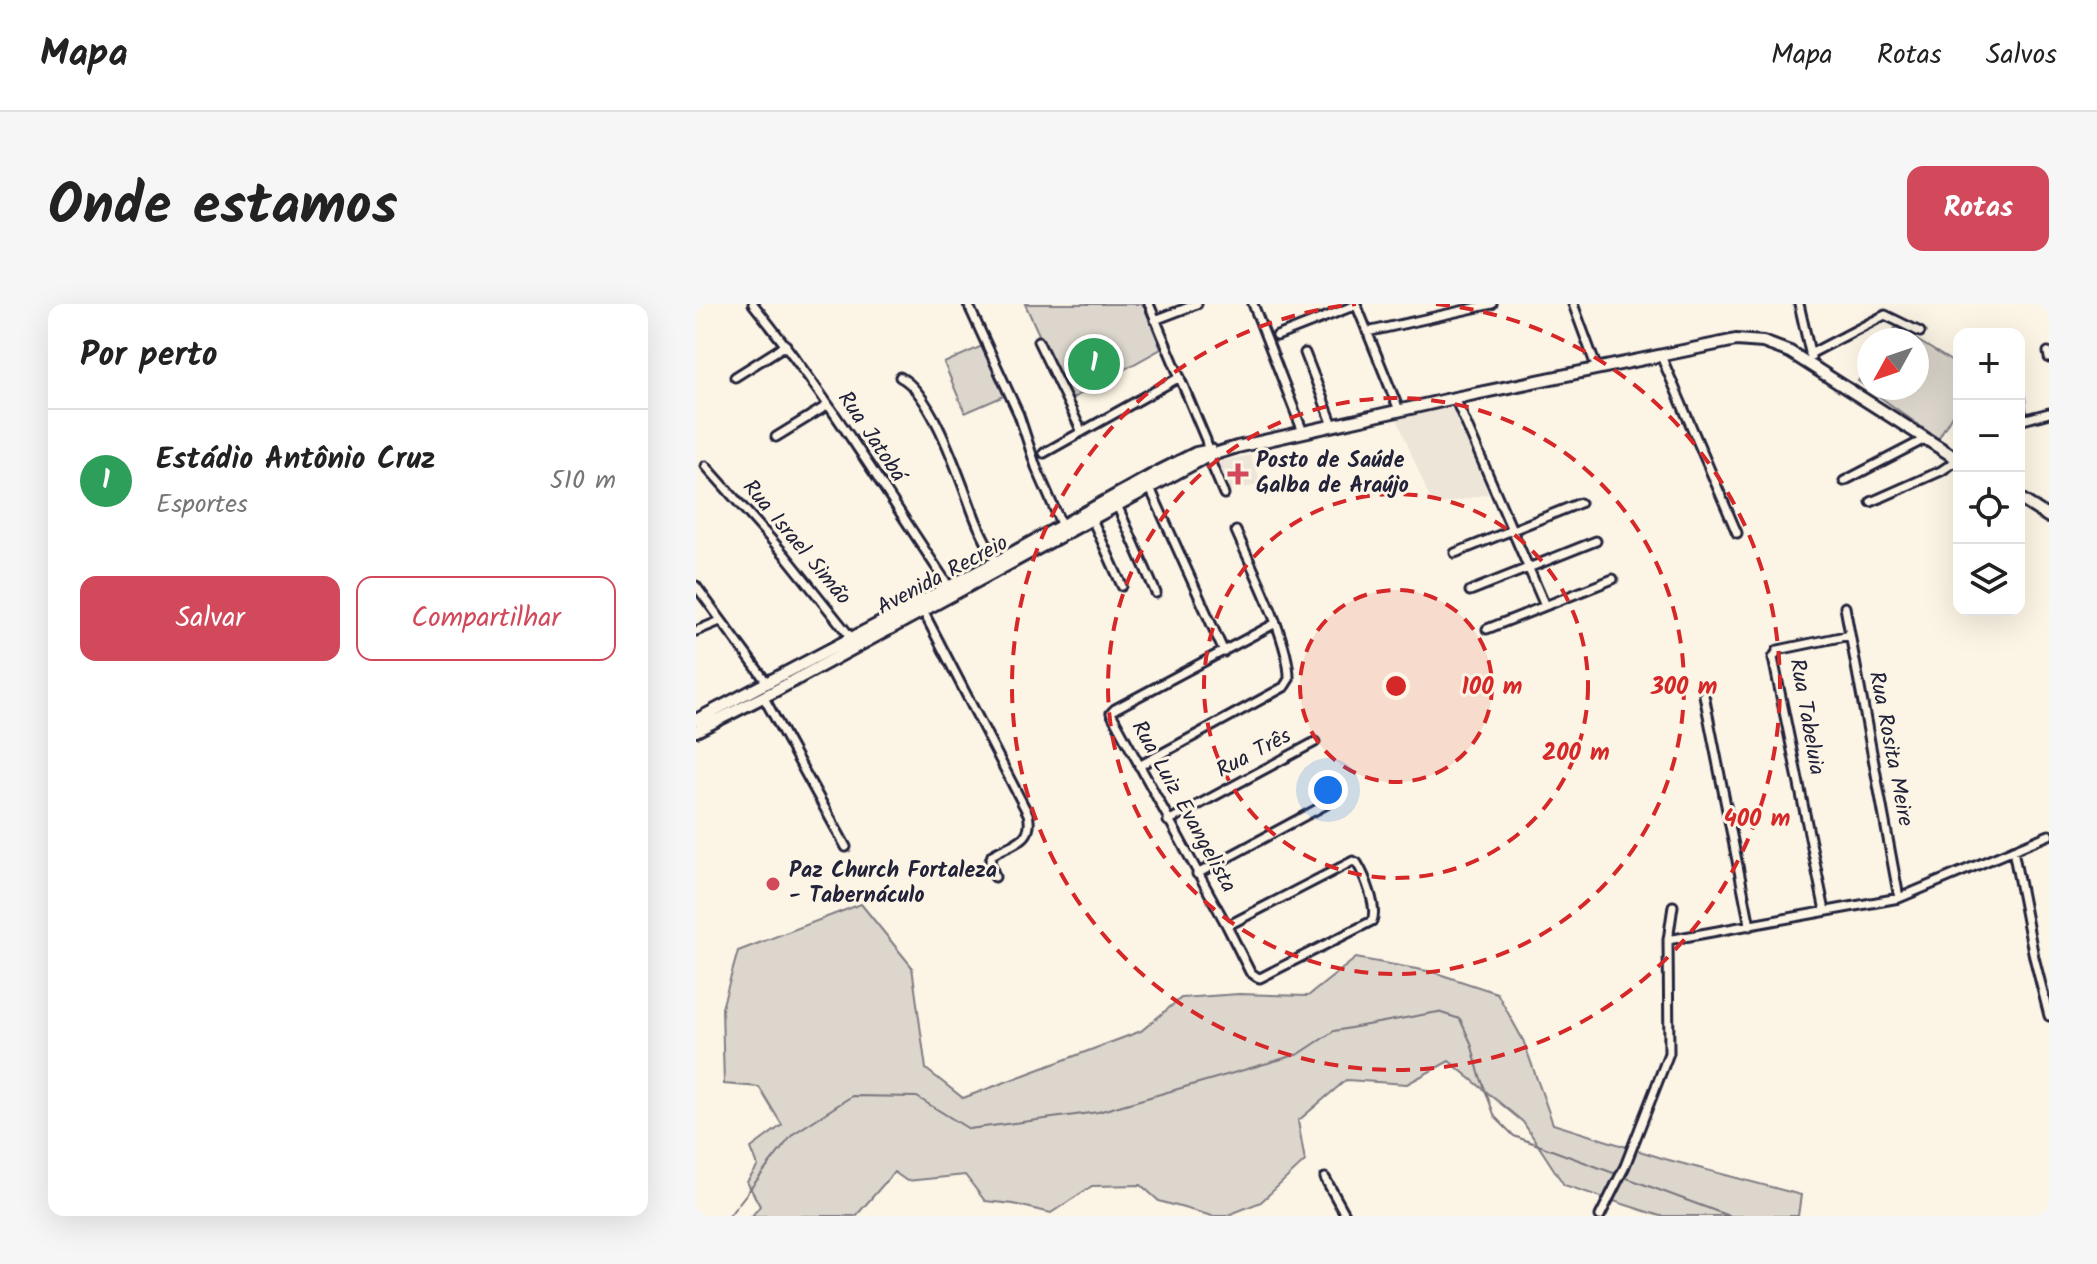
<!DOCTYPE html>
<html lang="pt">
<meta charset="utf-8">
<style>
body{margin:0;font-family:Kalam,sans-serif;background:#f6f6f6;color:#222}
.controls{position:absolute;right:24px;top:24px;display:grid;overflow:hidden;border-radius:16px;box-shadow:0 8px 32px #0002}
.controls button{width:72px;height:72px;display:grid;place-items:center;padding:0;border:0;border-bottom:2px solid #e0e0e0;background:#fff;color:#222;font:40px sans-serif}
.compass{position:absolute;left:1161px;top:24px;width:72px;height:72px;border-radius:50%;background:#fff;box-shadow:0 8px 32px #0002;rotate:230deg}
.you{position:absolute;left:632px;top:486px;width:28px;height:28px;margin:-20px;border:6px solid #fff;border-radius:50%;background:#1a73e8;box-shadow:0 0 0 12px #1a73e833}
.badge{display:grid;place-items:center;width:52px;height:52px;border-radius:50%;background:#d1495b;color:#fff;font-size:26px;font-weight:700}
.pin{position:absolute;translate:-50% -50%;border:4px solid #fff;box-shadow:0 2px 8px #0006}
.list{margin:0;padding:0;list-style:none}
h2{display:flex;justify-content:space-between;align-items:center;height:104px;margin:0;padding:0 32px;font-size:34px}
h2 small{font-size:26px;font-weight:400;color:#767676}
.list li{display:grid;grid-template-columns:52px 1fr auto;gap:24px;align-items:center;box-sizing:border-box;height:144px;padding:0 32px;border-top:2px solid #e0e0e0}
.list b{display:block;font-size:30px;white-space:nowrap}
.list p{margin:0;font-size:26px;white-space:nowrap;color:#767676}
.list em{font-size:26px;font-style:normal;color:#767676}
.actions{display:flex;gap:16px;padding:24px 32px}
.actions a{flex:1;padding:18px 0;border:2px solid #d1495b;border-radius:16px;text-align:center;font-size:28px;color:#d1495b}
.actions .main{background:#d1495b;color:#fff}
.icon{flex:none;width:44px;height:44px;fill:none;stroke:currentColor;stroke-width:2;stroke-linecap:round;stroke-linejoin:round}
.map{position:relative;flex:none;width:1353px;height:912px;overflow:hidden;border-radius:16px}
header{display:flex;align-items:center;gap:48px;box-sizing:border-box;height:112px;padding:0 40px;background:#fff;border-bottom:2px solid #e0e0e0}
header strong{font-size:38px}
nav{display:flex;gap:44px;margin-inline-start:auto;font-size:28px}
.intro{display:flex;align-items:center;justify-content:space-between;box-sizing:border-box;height:192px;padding:0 48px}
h1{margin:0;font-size:56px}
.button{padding:20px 36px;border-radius:16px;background:#d1495b;color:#fff;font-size:28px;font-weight:700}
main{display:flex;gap:48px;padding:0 48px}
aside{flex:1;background:#fff;border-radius:16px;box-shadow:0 8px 32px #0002}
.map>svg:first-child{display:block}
.built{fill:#ece5d8}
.green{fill:#dcd6cc;stroke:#7f7c84;stroke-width:2}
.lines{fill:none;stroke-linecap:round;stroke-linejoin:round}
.stream{stroke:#78757e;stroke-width:2}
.street-casing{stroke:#22223b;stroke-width:13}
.secondary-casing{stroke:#22223b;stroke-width:16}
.street{stroke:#fcf5e5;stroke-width:7}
.secondary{stroke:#fcf5e5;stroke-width:10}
.ring{fill:none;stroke:#d62828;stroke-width:4;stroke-dasharray:14 10}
.poi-dot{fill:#d1495b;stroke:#fcf5e5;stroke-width:3}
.labels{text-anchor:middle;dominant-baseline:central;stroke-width:6;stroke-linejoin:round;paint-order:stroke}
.street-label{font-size:22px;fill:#22223b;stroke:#fcf5e5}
.poi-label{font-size:22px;font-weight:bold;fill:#22223b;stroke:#fcf5e5;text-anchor:start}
.centre{fill:#d62828;stroke:#fcf5e5;stroke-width:4}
.ring-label{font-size:24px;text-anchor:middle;font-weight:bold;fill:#d62828;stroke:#fcf5e5;stroke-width:6;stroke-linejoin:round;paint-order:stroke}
</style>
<header>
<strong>Mapa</strong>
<nav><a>Mapa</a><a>Rotas</a><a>Salvos</a></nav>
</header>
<div class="intro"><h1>Onde estamos</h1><a class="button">Rotas</a></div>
<main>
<aside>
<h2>Por perto<small></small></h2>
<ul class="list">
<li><span class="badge" style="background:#2e9e5b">1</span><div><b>Estádio Antônio Cruz</b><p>Esportes</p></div><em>510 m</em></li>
</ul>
<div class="actions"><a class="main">Salvar</a><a>Compartilhar</a></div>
</aside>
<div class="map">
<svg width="1353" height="912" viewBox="0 0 1353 912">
<rect width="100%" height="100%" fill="#fcf5e5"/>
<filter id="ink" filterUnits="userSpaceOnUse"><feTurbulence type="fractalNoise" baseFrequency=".0125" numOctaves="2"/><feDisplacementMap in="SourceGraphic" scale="16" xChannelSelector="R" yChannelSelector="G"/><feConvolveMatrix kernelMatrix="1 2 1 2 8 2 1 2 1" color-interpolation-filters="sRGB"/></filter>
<g filter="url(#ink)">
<!-- built -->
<path class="built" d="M750 102 758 105 792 190 737 202 701 115Z
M554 151 566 180 531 188 517 159Z"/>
<!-- green -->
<path class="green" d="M329 0H447L465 45 373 96Z
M1200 23 1263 62V99L1242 135 1162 77 1173 62V84H1221V36H1190Z
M286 42 308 92 269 109 248 59Z
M165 600 216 663 230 765 267 794 445 727 485 694 543 690 612 692 660 654 737 668 801 689 827 736 857 820 969 855 1105 891 1102 912H964L868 881 827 818 753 757 711 780 650 776 602 817 609 857 565 898 530 912H516L463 897 445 881 396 882 355 909 317 900 289 897 269 871 211 877 198 868 160 912H56L64 902 51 878 62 862 55 844 86 821 63 783 28 780 26 704 42 647Z"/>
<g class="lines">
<!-- stream -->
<path class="stream" d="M33 912 97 830 156 792 221 793 273 825 402 808 603 750 638 727 742 708 764 715 775 739 783 769 799 813 818 832 1033 912"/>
<!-- street casing -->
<g class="street-casing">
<path id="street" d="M57 0C129 89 190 188 254 284
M272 0 323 111 340 163 366 222
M453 0 510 136 512 146
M557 0 607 128
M660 0 703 106
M877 0 901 65
M1103 0 1115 53
M459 16 501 0
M671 28 796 0
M581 32 660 1
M342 37 386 128
M1352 48 1353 54
M609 49 637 121
M1114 50 1189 11 1224 28
M965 52 1041 229
M39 73 90 41
M204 73C237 89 265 179 279 214 285 230 293 244 301 259
M1323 92 1326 116
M759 94 849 302
M1323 117 1353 109
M80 133 132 101
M348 149 484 73
M512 152 528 190
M10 162 89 251 157 336
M1148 177 1229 135
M454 184 528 348
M1175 198 1245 167 1263 155
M421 201 460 289
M396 215 426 282
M759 249 884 199
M0 282 72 380
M774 287 900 237
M225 303 332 510C339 538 315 539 296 551L294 557 299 573
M1149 303 1203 594
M791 325 917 275
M0 327 24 317
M1008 391 1054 622
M67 392 150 543
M443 462 588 383 593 375C594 338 556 264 540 227
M472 517 619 438
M1317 546 1338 653 1353 712
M501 570 640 495
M1129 607 1077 354 1082 346 1154 331
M531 622 554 668 561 673 564 674 676 617C682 604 669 572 661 559L657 557 531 622 415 409 419 405 580 319
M972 636 1203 594 1353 531
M629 874 650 912
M904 912 929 862 973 749 972 636 977 602"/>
</g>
<!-- secondary casing -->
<g class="secondary-casing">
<path id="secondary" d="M1323 194 1353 213
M0 416 300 258 458 170 500 149 515 146
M0 427 77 388 512 152 541 143 759 94 1040 36 1067 38 1094 48 1263 156"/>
</g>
<!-- street -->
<use href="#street" class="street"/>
<!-- secondary -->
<use href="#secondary" class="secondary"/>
</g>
</g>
<!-- distance rings -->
<circle cx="700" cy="382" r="96" fill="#d62828" fill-opacity=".12"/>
<g class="ring">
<circle cx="700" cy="382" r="96"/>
<circle cx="700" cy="382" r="192"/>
<circle cx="700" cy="382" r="288"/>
<path d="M740 0A384 384 0 1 1 660 0"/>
</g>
<!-- markers -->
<g class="poi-dot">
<path d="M538 158h8v8h8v8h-8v8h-8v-8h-8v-8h8z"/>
<circle cx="77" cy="580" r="8"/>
</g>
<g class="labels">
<!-- street labels -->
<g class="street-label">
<text transform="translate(175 133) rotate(56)">Rua Jatobá</text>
<text transform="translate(100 239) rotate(50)">Rua Israel Simão</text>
<text transform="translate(247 272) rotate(-28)">Avenida Recreio</text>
<text transform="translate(1110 413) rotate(80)">Rua Tabeluia</text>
<text transform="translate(1194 445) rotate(79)">Rua Rosita Meire</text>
<text transform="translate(558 450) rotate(-28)">Rua Três</text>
<text transform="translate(487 503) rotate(61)">Rua Luiz Evangelista</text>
</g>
<!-- poi labels -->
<g class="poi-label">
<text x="560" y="157">Posto de Saúde<tspan x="560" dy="25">Galba de Araújo</tspan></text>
<text x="93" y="567">Paz Church Fortaleza<tspan x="93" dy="25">- Tabernáculo</tspan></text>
</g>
</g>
<circle cx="700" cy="382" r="12" class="centre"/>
<g class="ring-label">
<text x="796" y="390">100 m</text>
<text x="988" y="390">300 m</text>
<text x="880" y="456">200 m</text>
<text x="1061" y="522">400 m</text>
</g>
</svg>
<div class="controls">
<button>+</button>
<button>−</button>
<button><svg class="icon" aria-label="locate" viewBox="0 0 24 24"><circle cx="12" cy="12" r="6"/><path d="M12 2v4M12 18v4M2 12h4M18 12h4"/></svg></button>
<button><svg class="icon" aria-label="layers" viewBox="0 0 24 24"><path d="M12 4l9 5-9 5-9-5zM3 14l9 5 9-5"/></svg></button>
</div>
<svg class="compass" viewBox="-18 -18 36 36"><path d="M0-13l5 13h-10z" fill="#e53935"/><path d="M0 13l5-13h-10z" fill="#767676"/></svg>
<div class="you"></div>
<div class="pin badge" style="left:398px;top:60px;background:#2e9e5b">1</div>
</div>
</main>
